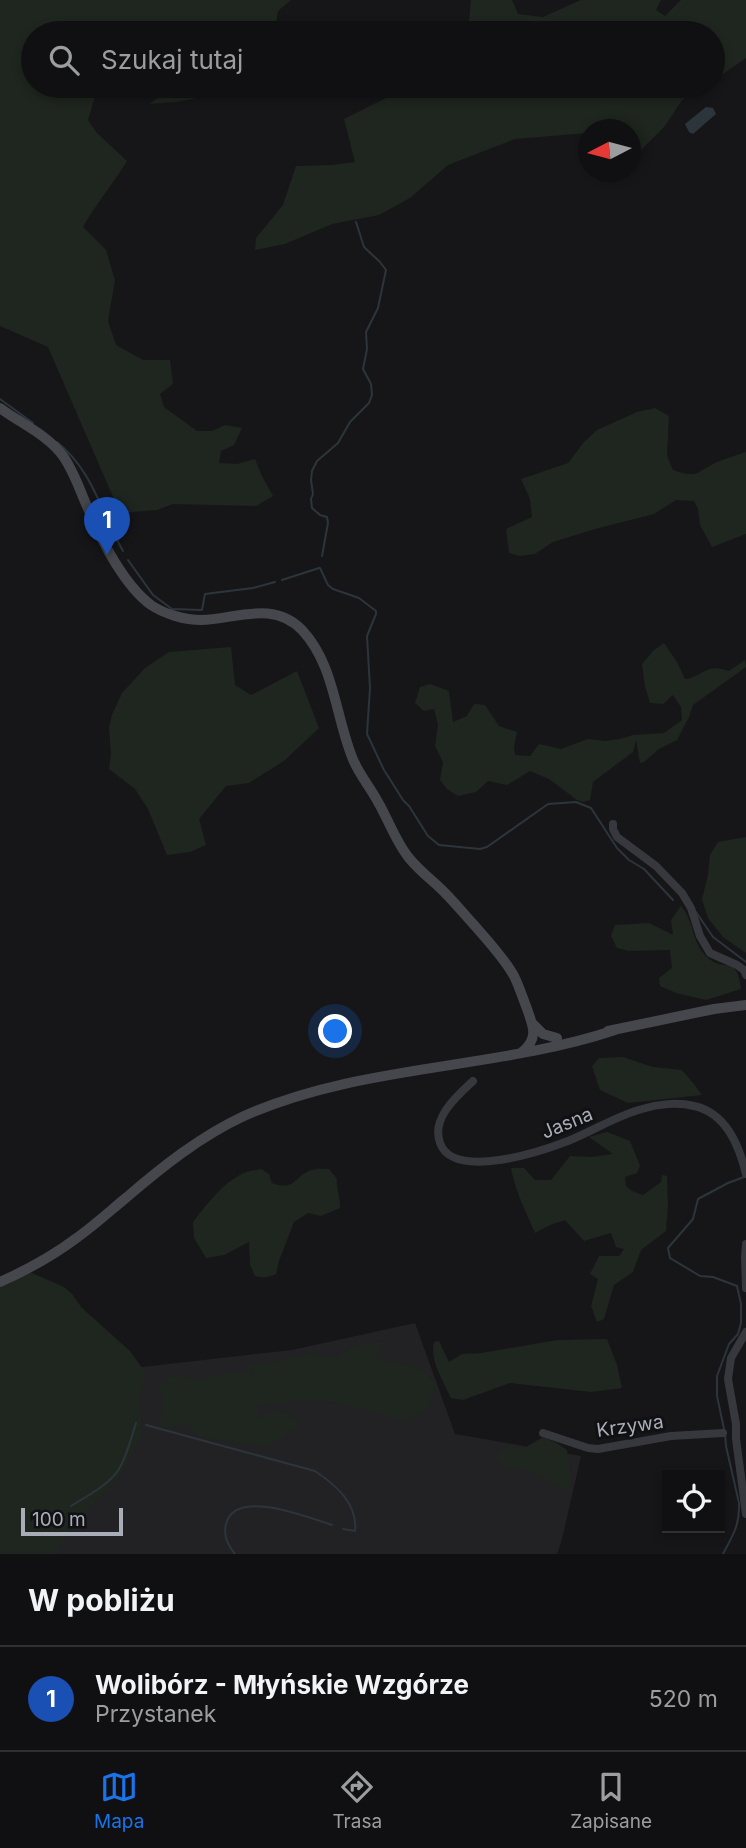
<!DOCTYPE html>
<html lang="pl">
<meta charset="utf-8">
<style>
body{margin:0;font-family:Inter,sans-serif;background:#1e1e20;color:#f1f3f6}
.controls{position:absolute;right:21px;bottom:21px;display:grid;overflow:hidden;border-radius:0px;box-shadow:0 4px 10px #0003}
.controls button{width:63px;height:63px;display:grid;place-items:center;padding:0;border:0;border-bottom:2px solid #303032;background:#101012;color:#f1f3f6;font:35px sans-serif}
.compass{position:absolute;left:578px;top:119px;width:63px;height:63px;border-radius:50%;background:#101012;box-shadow:0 4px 10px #0003;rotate:264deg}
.scale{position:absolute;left:21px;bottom:18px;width:102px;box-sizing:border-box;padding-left:7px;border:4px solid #a8adb8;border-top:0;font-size:19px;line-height:24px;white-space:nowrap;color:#a8adb8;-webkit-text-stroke:5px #111113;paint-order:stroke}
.you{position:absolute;left:336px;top:1032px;width:24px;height:24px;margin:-18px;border:5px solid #fff;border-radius:50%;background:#1a73e8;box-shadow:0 0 0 10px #1a73e833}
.badge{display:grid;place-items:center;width:46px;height:46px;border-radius:50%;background:#1a73e8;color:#fff;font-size:23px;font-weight:700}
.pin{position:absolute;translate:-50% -58px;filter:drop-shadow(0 2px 4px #0008)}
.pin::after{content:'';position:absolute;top:37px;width:24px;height:21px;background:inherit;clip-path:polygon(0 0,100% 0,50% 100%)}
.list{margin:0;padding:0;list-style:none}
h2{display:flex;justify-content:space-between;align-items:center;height:91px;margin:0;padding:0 28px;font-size:30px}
h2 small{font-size:23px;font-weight:400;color:#9c9d9f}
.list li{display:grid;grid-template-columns:46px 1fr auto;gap:21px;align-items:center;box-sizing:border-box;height:105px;padding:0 28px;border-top:2px solid #303032}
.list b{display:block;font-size:26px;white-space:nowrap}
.list p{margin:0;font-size:23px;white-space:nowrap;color:#9c9d9f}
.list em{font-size:23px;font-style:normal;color:#9c9d9f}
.icon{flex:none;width:38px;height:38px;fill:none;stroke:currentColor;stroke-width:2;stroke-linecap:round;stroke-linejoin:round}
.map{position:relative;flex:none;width:746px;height:1554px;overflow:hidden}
.search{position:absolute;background:#101012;box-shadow:0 4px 10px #0003;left:21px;right:21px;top:21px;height:77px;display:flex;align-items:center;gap:18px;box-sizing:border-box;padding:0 24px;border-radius:38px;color:#9c9d9f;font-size:26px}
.sheet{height:196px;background:#101012}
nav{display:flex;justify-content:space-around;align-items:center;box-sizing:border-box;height:98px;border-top:2px solid #303032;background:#101012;font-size:19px;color:#9c9d9f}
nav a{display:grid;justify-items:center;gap:4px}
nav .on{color:#1a73e8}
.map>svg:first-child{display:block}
.built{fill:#222225}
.green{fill:#1e261f}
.water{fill:#2c353c}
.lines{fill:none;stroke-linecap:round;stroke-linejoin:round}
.stream{stroke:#2c353c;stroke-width:2}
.street{stroke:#37383d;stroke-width:8}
.secondary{stroke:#45474d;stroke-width:10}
.labels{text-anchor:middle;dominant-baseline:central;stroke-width:6;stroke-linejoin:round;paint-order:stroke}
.street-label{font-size:19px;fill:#a8adb8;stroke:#111113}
</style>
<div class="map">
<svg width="746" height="1554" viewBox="0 0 746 1554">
<rect width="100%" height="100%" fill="#161618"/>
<!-- built -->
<path class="built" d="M0 1320 133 1368 292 1350 415 1323 455 1434 581 1456 562 1539 557 1554H0Z"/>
<!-- green -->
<path class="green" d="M0 0H291L278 11 274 33H33V86H98L88 120 97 133 127 161C113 184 96 204 83 227L106 250 115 280 108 321 116 345 143 360H170L173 384 160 394 164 407 197 431H212L225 425 242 428 234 445 221 451 219 463 237 464 255 459 262 476 273 496 256 506 173 504 157 510 120 513 48 347 0 326Z
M471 0H512L518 14 543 17 581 0H661L656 10 665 16 681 0H746V58L713 81V33H468Z
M187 86H219C199 102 174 102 149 104L165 93Z
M410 86H705L682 100 665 126 635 156 631 150 630 130H588V133L515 139 448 165 410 198 379 215 332 224 285 244 255 250 256 238 283 205 296 166 332 165 355 162 344 119Z
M655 408 669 416 667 456 673 470C699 479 696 472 717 462 726 458 737 455 746 452V534L712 547 700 525 698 509 694 501 676 500 654 514 595 529 553 542 535 554 520 556 509 553 506 529 532 517 530 499 521 479 568 463 584 442 597 430 637 412Z
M664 643 677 662 685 679C703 677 705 662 729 671L745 660 746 667 693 705 689 717 677 740 659 749 644 762 640 763 636 740 633 752 593 782 590 800 583 802 577 800 549 779 530 771 507 785 488 781 476 792 458 796 447 789 440 780 443 762 435 746 438 725 434 709 424 711 415 703 420 687 430 684 449 691 453 722 467 716 474 704 485 705 499 726 517 732 514 747 515 755 530 756 539 744 561 749 588 739 605 741 620 739 633 735 664 733 682 720 681 707 673 695 663 704 650 703 645 686 642 664 654 650Z
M231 647 235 685 251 695 297 671 319 728 284 761 249 783 226 786 199 819 206 845 190 852 167 855 148 809 135 789 109 769 111 754 109 727 112 715 122 693 145 668 169 652Z
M746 837V953L723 937 708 918 702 899 708 875 710 855 718 842Z
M681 906C695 922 691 944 709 959 726 972 737 955 741 989L706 1000 676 993 660 986 659 978 672 968 670 950 629 951 617 948 611 936 615 925 649 923 673 935 671 920Z
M623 1057 653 1067 682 1070 694 1084 702 1095 628 1103 600 1090 592 1066 599 1058Z
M607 1132 630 1141 640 1166 637 1173 625 1177 626 1186 632 1191 643 1195 661 1182 662 1175 667 1176 668 1205 666 1231 641 1250 633 1272 614 1285 604 1319 597 1322 591 1306 598 1279 590 1274 599 1256H619L624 1249 616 1247 611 1233 584 1241 565 1220 550 1225 535 1233C526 1212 515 1191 511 1168H524L535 1180H551L570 1156 591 1157 613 1154 589 1137Z
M261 1169 269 1174 272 1183C296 1192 294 1175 312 1170 317 1168 324 1169 329 1169L337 1179C336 1190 341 1198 340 1208L321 1216 308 1213 294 1222 279 1261 276 1274C268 1278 263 1278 255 1276L250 1265 249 1242 224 1255 206 1258 194 1238 193 1222C206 1205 223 1182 244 1173 249 1171 256 1170 261 1169Z
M25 1270 64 1287 72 1294 82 1308 130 1351 147 1375 139 1394 142 1438 137 1443 123 1471 110 1489 78 1518 56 1554H0V1282Z
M607 1339 617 1365 622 1388 591 1392 510 1383 463 1400 451 1398C444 1382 429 1360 434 1342L439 1341 449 1362 462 1354 481 1353 557 1340Z
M387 1341 375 1356C380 1358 386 1361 392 1362 412 1367 419 1364 434 1381 432 1410 429 1409 405 1422L390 1416 328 1401H294L258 1406V1420L275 1409 303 1422 291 1432 266 1447 199 1437 186 1423 170 1429 158 1425C164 1411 165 1403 159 1389L170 1376 183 1377 198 1381 220 1374 254 1372 243 1365 273 1363 307 1353 337 1359 351 1347Z
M543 1437 557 1443 567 1450 571 1474 569 1491 530 1472 504 1466 494 1457 508 1446 521 1450Z"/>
<!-- water -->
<path class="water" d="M706 107 713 108 716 114 693 134 689 132 685 124Z"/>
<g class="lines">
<!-- stream -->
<path class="stream" d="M0 399 33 423
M57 442C93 471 101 512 123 551
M322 556 328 523 327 517 320 515 312 508 311 499 313 494 311 480 312 471 317 461 338 443 350 422 369 403 372 395 371 384 363 369 367 349 366 332 378 308 386 270 380 262 364 247 356 222
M128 560 153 595 172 609 202 610 205 594 253 588 275 582
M320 568 328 585 333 589 359 598 376 611V614L367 636 370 688 367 734 384 770 403 800 409 806 428 836 439 845 480 849 487 847 548 804 576 802 591 808 617 848 629 860 644 869 673 900
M282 580 319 568
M696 912 713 937 746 962
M146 1425 315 1471C336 1485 358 1504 355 1531L343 1529
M724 1429 717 1396V1376L729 1344 738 1334 741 1323V1304L737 1286 713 1277 700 1276 670 1258 668 1248 693 1219 698 1199 728 1183 744 1177
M71 1506C87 1496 109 1485 119 1469 127 1456 131 1438 136 1423
M235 1554C228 1545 223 1536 226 1524 235 1487 310 1518 332 1525
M723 1554C733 1535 740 1525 739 1503L726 1446 725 1434"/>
<!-- street -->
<path class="street" d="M613 824V829L617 837 656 866 682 893 691 908 700 936 710 953 737 965 744 970 746 975
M473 1081C457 1096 431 1118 440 1143 454 1181 542 1151 568 1141 593 1131 616 1116 642 1109 658 1104 678 1102 694 1106 726 1113 739 1145 746 1174
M746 1244 745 1257 746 1288
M746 1332 731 1358 728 1379 736 1424V1439L746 1514
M543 1433 588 1448 598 1449 671 1436 723 1433"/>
<!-- secondary -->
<path class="secondary" d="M0 408C20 423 48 435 63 456 75 473 81 494 90 513 102 542 125 586 151 605 164 614 185 620 201 620 236 619 273 600 302 630 334 664 335 714 352 757 358 773 370 787 378 802 389 821 396 842 409 858 418 869 429 878 439 887 452 899 463 913 475 926 489 942 504 958 514 976 519 986 522 996 526 1006 533 1026 540 1038 521 1053
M533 1024 543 1034 557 1038
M608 1031 714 1009 746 1005
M0 1282C27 1270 54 1255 78 1237 95 1225 111 1210 127 1197 163 1166 201 1136 244 1116 360 1064 495 1070 615 1030"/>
</g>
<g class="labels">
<!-- street labels -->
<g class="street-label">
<text transform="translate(567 1123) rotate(-22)">Jasna</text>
<text transform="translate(630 1426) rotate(-8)">Krzywa</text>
</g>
</g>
</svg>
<div class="controls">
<button><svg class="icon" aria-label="locate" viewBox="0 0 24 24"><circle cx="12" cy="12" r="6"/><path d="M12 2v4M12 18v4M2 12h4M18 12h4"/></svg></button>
</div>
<svg class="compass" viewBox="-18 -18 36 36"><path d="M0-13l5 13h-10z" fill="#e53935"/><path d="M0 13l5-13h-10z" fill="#9c9d9f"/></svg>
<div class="scale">100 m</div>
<div class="you"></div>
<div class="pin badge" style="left:107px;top:555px;background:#1a4fb4">1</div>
<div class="search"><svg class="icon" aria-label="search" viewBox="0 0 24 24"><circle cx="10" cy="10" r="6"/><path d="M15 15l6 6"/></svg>Szukaj tutaj</div>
</div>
<section class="sheet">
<h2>W pobliżu<small></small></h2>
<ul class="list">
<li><span class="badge" style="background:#1a4fb4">1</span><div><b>Wolibórz - Młyńskie Wzgórze</b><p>Przystanek</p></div><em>520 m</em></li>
</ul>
</section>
<nav>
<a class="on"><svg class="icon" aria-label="map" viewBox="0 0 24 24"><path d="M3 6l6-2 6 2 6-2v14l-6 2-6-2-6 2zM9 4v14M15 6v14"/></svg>Mapa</a>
<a><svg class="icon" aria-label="directions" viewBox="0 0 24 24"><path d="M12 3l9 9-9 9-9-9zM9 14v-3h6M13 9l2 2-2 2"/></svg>Trasa</a>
<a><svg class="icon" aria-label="saved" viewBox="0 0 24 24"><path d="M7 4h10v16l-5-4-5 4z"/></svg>Zapisane</a>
</nav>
